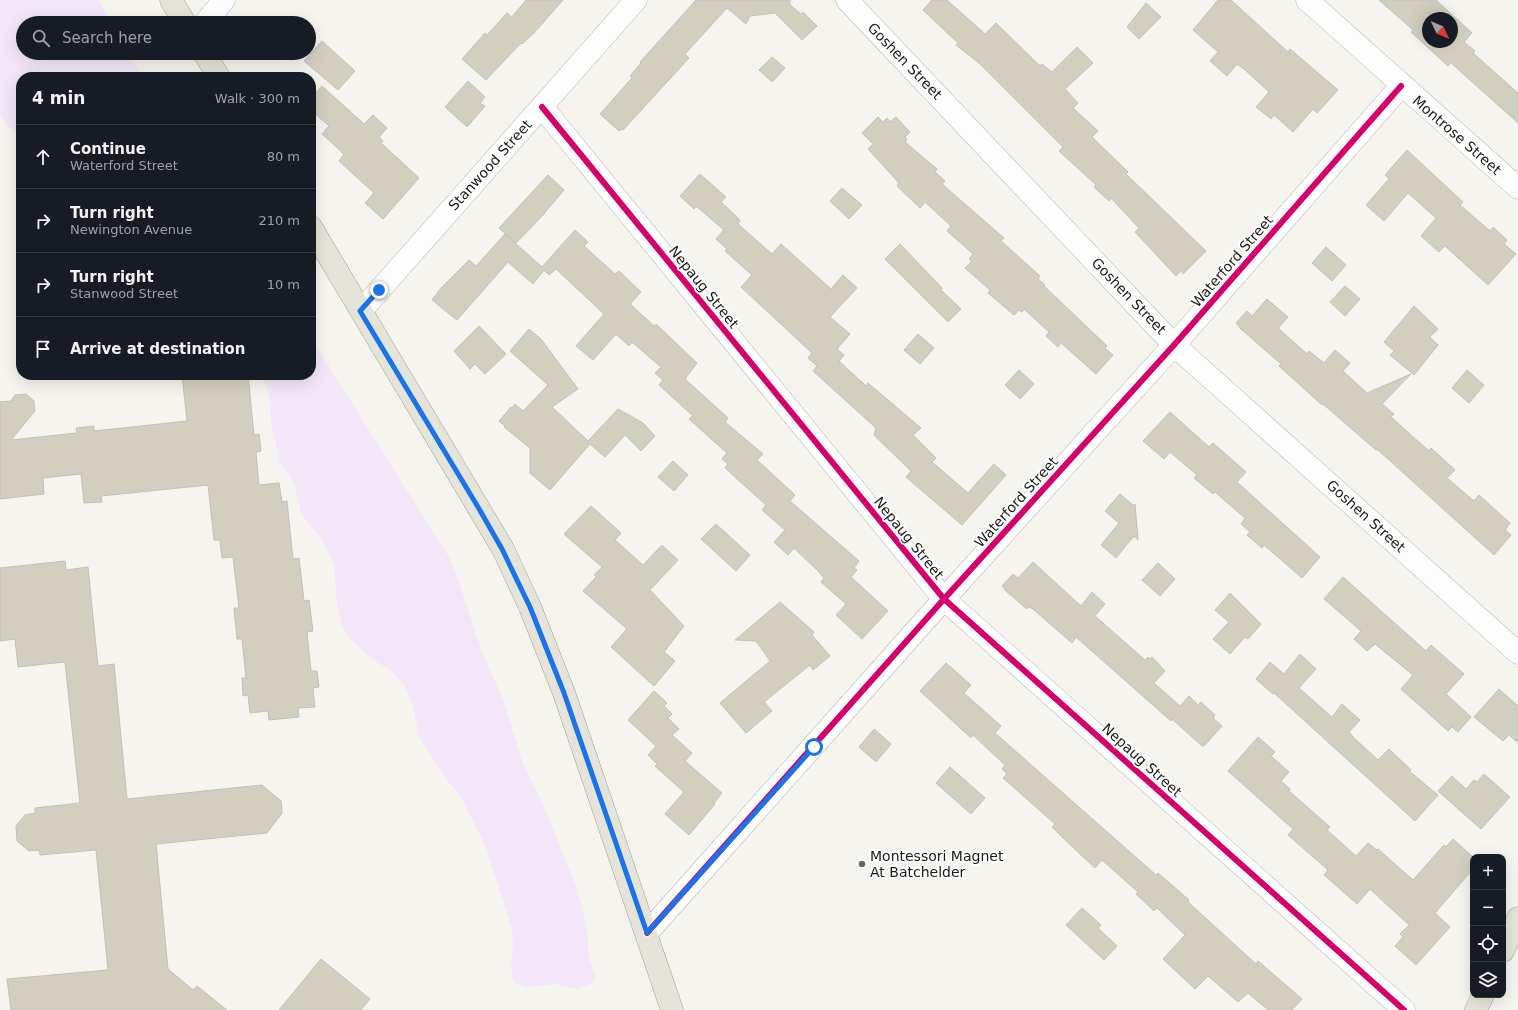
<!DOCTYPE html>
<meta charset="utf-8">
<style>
body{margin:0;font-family:"DejaVu Sans",sans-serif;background:#20242c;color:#f1f3f6}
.controls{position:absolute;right:12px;bottom:12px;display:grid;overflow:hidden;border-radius:8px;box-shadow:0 4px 16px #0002}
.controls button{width:36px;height:36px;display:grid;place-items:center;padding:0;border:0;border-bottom:1px solid #363941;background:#171b24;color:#f1f3f6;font:20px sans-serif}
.compass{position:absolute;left:1422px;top:12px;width:36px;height:36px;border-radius:50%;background:#171b24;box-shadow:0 4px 16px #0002;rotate:134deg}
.stop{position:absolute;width:12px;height:12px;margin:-9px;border:3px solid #1a73e8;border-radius:50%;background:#fff}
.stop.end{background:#1a73e8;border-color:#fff;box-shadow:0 1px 4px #0008}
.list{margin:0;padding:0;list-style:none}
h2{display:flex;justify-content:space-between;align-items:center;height:52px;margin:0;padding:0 16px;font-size:17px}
h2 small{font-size:13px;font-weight:400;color:#9ea1a6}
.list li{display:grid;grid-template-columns:26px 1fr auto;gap:12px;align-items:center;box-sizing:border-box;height:64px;padding:0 16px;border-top:1px solid #363941}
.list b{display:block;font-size:15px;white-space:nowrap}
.list p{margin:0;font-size:13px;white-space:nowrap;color:#9ea1a6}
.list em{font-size:13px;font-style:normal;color:#9ea1a6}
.icon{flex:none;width:22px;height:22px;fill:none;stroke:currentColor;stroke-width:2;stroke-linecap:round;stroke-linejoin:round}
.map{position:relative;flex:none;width:1518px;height:1010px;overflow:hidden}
.search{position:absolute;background:#171b24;box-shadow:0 4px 16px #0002;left:16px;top:16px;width:300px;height:44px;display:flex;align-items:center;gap:10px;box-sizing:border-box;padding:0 14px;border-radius:22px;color:#9ea1a6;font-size:15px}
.panel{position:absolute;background:#171b24;box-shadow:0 4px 16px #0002;left:16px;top:72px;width:300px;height:308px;border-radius:16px}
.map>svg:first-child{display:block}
.green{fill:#f1e7f8}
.building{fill:#d2cfc0;stroke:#c0c0bc;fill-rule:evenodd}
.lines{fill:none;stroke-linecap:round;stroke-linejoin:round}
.minor-casing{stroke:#b6b5b1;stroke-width:23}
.major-casing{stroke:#a3a08d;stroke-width:23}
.minor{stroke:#fefdfd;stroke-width:22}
.major{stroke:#e5e4da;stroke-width:22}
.cycleway-casing{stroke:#fff;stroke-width:8}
.cycleway{stroke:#d6006c;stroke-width:6}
.route{stroke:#1a73e8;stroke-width:5}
.poi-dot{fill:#656561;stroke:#fff;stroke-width:1.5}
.labels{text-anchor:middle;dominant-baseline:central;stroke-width:3.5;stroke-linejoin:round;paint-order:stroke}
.street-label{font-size:14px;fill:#181814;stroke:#fff}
.poi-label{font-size:14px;fill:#181814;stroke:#fff;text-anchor:start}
</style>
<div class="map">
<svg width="1518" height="1010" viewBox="0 0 1518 1010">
<rect width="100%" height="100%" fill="#f5f4ef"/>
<!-- green -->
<path class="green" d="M0 0H99L111 23H23V53H128L142 77H21V136L6 125 0 114Z
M311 338 449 557 458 579 480 647 504 702 524 766 542 802 577 889 587 927 589 958 596 979 591 984 577 989 557 984 528 987 514 983 511 969 513 945 512 929 485 845 460 795 449 783 420 739 411 700 404 685 394 673 367 655 350 639 342 626 337 603 334 566 323 540 302 516 294 482 280 462 272 428 268 389 262 375H311Z"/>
<!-- building -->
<path class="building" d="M526 0H563L534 33 522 44 521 43 486 80 462 59 485 33 487 35 507 13 512 17Z
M696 0H790V5L801 14 803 12 817 26 802 40 775 13 750 16 746 24 727 8 685 54 689 58 623 130 622 129 619 131 600 114 632 78 630 76 641 63 640 62Z
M932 0H947L985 34 996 23 1040 66 1042 64 1052 72 1077 47 1093 63 1065 89 1078 103 1073 108 1098 131 1092 137 1128 172 1126 174 1206 251 1183 274 1181 271 1176 276 1135 232 1139 228 1111 198 1109 201 1094 187 1096 185 1059 151 1063 147 979 63 956 45 958 43 923 10Z
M1218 0H1231L1288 52 1290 49 1338 90 1317 113 1313 109 1293 132 1274 115 1271 119 1256 107 1269 92 1244 69 1237 64 1227 76 1210 61 1218 52 1193 30Z
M1379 0H1436L1472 33 1464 42 1475 51 1473 53 1518 93V123L1451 63 1448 66 1411 32 1413 30ZM1428 18H1452V42H1428Z
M1146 3 1161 17 1139 39 1127 27Z
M322 41 355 71 338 90 304 61Z
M772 57 785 68 772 82 759 70Z
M468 81 485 97 480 103 485 106 467 127 445 107Z
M322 86 364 124 373 115 387 128 379 137 383 141 381 143 419 178 383 219 365 203 374 193 339 161 344 154 322 134 329 126 311 110V98Z
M878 117 883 122 887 118 890 122 896 117 910 132 905 137 907 140 905 142 937 169 935 172 945 181 942 184 1004 238 1001 241 1040 276 1038 279 1045 285 1044 286 1107 346 1105 348 1113 355 1096 374 1061 343 1058 347 1046 336 1049 332 1024 309 1022 312 1019 310 1014 315 988 293 990 290 965 268 972 261 969 259 973 254 947 231 951 226 925 202 920 208 897 186 899 183 868 149 873 144 862 133Z
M1407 150 1463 202 1460 205 1490 231 1493 227 1507 240 1504 244 1516 254 1488 285 1445 246 1439 252 1421 236 1436 218 1408 193 1384 221 1366 205 1389 179 1385 175Z
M700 174 726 197 721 202 740 220 738 224 772 254 781 244 831 289 843 275 857 288 830 317 850 334 837 349 844 355 839 361 866 386 868 383 921 428 913 435 936 458 932 462 968 493 994 464 1006 475 962 525 906 477 911 471 874 435 876 428 813 371 817 366 808 358 812 353 741 287 752 275 725 251 727 249 716 239 724 230 696 206 694 209 680 196Z
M548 175 564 190 542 216 516 243 499 228Z
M842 188 862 205 849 219 830 201Z
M575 230 588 242 584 246 615 274 619 271 641 292 630 304 654 326 656 324 697 363 685 379 728 418 725 422 763 454 757 460 795 495 790 501 859 561 854 568 857 570 851 577 888 611 862 639 836 615 846 604 821 582 824 578 818 571 794 548 788 555 774 542 785 530 762 510 766 505 725 468 728 464 722 459 727 453 689 419 693 416 659 385 663 380 655 373 661 367 632 342 629 346 616 334 593 360 576 346 604 314 556 269 549 275 544 270 533 284 508 262 457 320 432 300 441 288 469 260 476 266 505 234 542 267Z
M900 244 942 288 941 290 961 309 948 322 885 259Z
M1326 247 1346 265 1332 281 1312 263Z
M1345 286 1360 299 1345 316 1330 302Z
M1267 299 1288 317 1278 328 1307 354 1309 351 1324 363 1335 350 1350 363 1343 371 1367 393 1411 374 1382 404 1394 414 1391 417 1420 443 1429 451 1431 448 1455 470 1447 478 1474 501 1479 495 1510 523 1505 530 1511 535 1494 555 1377 449 1376 450 1323 404 1322 405 1279 366 1281 364 1241 329 1236 323 1247 311 1252 316Z
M1414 306 1438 329 1430 337 1438 345 1414 375 1390 355 1394 351 1384 342Z
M479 326 506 354 485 374 475 364 470 369 454 351Z
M529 329 541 339 578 389 552 407 588 441 618 409 643 423 655 436 641 451 625 435 605 457 590 444 550 490 530 473V448L504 427 505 426 499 421 511 407 512 408 515 404 523 411 548 385 510 351Z
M918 334 934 348 920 364 904 350Z
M1019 370 1034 384 1020 399 1005 385Z
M1467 370 1484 385 1469 403 1452 388Z
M182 375H248L254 435 259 434 261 451 256 452 259 485 279 483 282 502 287 501 293 559 299 558 304 601 309 600 313 631 307 632 311 671H317L319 687 313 688 315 707 298 708 299 717 269 720 268 711 250 713 248 695 243 696 242 678H246L242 639H237L234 608H239L233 557 222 558 220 540H214L208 485 101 496 102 502 84 503 81 474 43 478 44 494 0 499V402L11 401 15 395 26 394 34 401 35 411 11 440 77 433 76 428 94 426V431L187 421Z
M1170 412 1209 447 1213 443 1246 472 1237 482 1320 557 1302 578 1264 545 1262 548 1247 535 1250 532 1241 524 1245 518 1215 492 1213 494 1194 478 1197 475 1170 452 1164 459 1143 441Z
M673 461 688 475 674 491 658 477Z
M1120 494 1134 506 1135 504 1138 540 1134 536 1116 558 1101 545 1119 523 1105 511Z
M591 506 621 533 615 540 643 565 662 545 678 560 650 590 684 626 664 652 675 661 654 686 611 647 627 629 583 591 596 577 594 575 602 567 564 534Z
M716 524 750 555 736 571 701 539Z
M65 561 66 570 88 567 98 666 114 664 127 799 262 785 281 801 282 813 267 833 156 844 168 969 193 990 197 986 227 1010H11L7 979 108 970 96 850 40 855 39 850 29 851 17 841 16 826 25 815 35 813V808L80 803 65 662 18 667 15 639 0 641V568Z
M1033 562 1081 606 1092 592 1105 604 1095 616 1145 660 1148 657 1150 659 1152 657 1165 671 1154 683 1180 706 1189 696 1198 705 1201 702 1215 715 1213 718 1222 726 1204 746H1202L1172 719 1171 721 1076 637 1072 643 1033 609 1029 607 1027 609 1007 592 1002 586 1013 574 1018 578Z
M1158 563 1175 579 1160 596 1142 580Z
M1343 577 1426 651 1431 645 1464 674 1446 694 1471 717 1458 732 1452 727 1448 731 1401 689 1413 675 1375 644 1367 651 1354 639 1361 631 1324 599Z
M1230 593 1261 624 1248 639 1245 637 1230 654 1213 639 1229 622 1215 610Z
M780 602 814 632 812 635 830 656 813 670 810 665 764 702 772 711 746 733 720 703 770 661 756 641 735 640Z
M1300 654 1316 669 1299 688 1332 717 1342 704 1360 720 1349 732 1353 737 1378 760 1389 749 1411 770 1409 771 1438 795 1415 821 1274 693 1273 694 1256 679 1270 662 1284 674Z
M946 663 971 685 964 693 1001 726 995 733 1156 875 1158 873 1189 900 1188 902 1256 964 1258 961 1302 999 1292 1010H1268L1248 993 1238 1002 1208 976 1195 989 1163 959 1185 935 1157 908 1154 911 1136 894 1138 892 1102 860 1095 868 1063 838 1052 827 1055 824 1003 778 1007 774 1002 769 1005 765 973 735 971 738 920 691Z
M1499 689 1518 706V743L1509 735 1503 741 1474 717Z
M654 691 667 703 664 706 672 714 668 718 679 729 672 735 692 753 685 761 722 793 714 803 715 804 689 835 665 814 684 792 655 766 657 764 648 755 656 746 628 720Z
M874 729 891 744 876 762 859 747Z
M1258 737 1275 752 1271 756 1289 772 1281 781 1290 789 1289 791 1330 827 1327 830 1356 856 1368 843 1377 850 1378 849 1413 880 1444 845 1446 847 1453 839 1473 857V869L1435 913 1450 927 1416 965 1395 946 1403 937 1400 934 1409 925 1370 889 1357 904 1324 875 1328 870 1288 835 1293 829 1228 771Z
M950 767 985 798 971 814 936 783Z
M1484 774 1510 797 1481 829 1438 791 1452 776 1466 789 1474 780 1477 782Z
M1082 908 1101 925 1098 928 1117 946 1104 960 1066 925Z
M321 959 370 999 361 1010H279Z"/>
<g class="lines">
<!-- minor casing -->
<g class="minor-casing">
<path id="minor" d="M847 0 1174 345 1518 653
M1307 0 1518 188
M205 23 224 0
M542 107 944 599 1404 1010
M361 311 636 0
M647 933 944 599 1174 345 1401 86"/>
</g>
<!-- major casing -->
<g class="major-casing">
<path id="major" d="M171 0 185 23
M204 53 219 77
M311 227 478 507 503 549 530 607 564 693 672 1010
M1503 951 1518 918
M1476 1010 1483 995"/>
</g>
<!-- minor -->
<use href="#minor" class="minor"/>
<!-- major -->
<use href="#major" class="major"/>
<!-- cycleway casing -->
<g class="cycleway-casing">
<path id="cycleway" d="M542 107 944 599 1404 1010
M647 933 944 599 1174 345 1401 86"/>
</g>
<!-- cycleway -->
<use href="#cycleway" class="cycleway"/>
</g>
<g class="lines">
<!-- route -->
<path class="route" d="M379 290 360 311 478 507 502 549 530 607 564 693 647 933 814 747"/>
</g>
<!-- markers -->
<circle class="poi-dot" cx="862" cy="864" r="4"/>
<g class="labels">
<!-- street labels -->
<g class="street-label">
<text transform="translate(905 61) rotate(46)">Goshen Street</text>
<text transform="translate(1457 135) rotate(41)">Montrose Street</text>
<text transform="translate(490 165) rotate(-48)">Stanwood Street</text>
<text transform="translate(1232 261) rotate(-49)">Waterford Street</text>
<text transform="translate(704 287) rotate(51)">Nepaug Street</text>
<text transform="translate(1129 296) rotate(46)">Goshen Street</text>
<text transform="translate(1016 502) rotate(-48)">Waterford Street</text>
<text transform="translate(1366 516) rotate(42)">Goshen Street</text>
<text transform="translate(909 538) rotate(51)">Nepaug Street</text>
<text transform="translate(1142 760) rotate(42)">Nepaug Street</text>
</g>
<!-- poi labels -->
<g class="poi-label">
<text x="870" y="856">Montessori Magnet<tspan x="870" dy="16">At Batchelder</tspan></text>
</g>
</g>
</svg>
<div class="controls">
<button>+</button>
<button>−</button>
<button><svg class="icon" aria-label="locate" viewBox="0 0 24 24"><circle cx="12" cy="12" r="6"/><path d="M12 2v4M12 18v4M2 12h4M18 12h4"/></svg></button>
<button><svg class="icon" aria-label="layers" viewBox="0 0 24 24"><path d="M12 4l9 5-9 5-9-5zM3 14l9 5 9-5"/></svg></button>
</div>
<svg class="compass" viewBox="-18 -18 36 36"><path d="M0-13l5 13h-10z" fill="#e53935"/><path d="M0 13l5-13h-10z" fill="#9ea1a6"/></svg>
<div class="stop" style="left:814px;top:747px"></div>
<div class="stop end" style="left:379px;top:290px"></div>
<div class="search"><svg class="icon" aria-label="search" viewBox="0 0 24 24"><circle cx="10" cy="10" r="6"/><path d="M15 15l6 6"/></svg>Search here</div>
<section class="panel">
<h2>4 min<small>Walk · 300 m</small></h2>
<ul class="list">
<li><svg class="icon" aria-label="ahead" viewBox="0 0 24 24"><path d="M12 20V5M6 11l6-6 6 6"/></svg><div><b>Continue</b><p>Waterford Street</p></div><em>80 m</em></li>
<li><svg class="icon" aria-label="right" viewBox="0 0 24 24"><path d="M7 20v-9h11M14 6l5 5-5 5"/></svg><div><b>Turn right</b><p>Newington Avenue</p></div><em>210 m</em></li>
<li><svg class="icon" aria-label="right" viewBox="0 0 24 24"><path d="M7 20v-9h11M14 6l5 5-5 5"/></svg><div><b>Turn right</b><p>Stanwood Street</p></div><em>10 m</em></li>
<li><svg class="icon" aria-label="arrive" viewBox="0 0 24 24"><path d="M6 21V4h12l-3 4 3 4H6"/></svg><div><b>Arrive at destination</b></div></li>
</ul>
</section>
</div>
